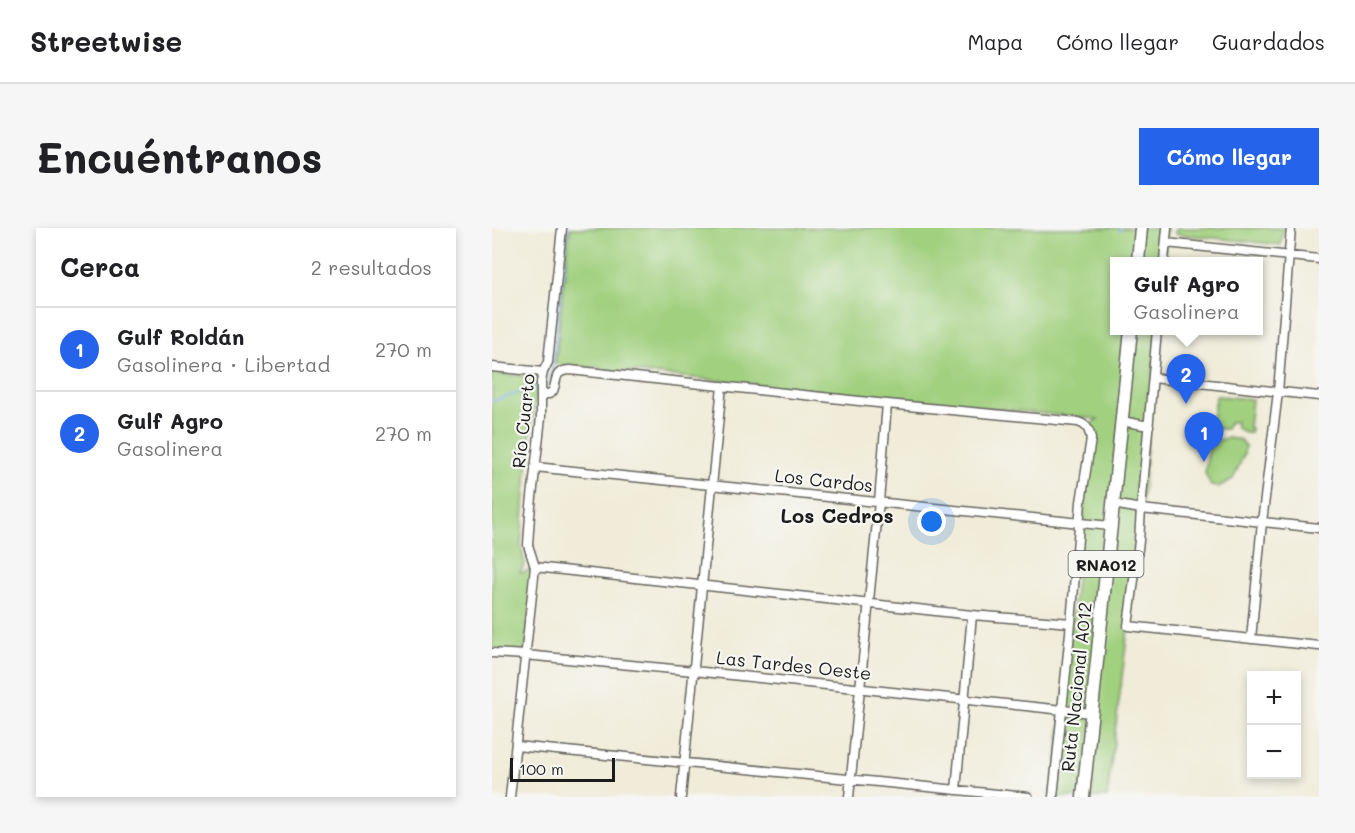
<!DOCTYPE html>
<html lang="es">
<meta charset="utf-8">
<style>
body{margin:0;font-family:Mali,sans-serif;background:#f6f6f6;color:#202124}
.controls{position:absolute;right:18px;bottom:18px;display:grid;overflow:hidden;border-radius:0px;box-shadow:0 3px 9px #0003}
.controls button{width:54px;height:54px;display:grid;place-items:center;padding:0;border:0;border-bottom:2px solid #e0e0e0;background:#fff;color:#202124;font:30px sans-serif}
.scale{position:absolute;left:18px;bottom:15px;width:105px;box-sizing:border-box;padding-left:6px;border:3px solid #1c1c1c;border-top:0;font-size:16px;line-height:21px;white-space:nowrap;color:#1c1c1c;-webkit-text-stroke:4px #f6f6f2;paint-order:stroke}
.you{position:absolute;left:440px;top:294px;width:21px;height:21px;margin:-15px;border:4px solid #fff;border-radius:50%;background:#1a73e8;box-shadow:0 0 0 9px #1a73e833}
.badge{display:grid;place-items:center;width:39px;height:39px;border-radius:50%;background:#2563eb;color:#fff;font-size:20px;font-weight:700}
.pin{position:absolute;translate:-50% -50px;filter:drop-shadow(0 2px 3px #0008)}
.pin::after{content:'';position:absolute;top:32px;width:21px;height:18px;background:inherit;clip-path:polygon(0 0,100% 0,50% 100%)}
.popup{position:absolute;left:618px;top:29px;width:153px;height:78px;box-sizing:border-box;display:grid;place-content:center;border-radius:0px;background:#fff;filter:drop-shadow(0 2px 4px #0005);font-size:20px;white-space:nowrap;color:#757577}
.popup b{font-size:22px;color:#202124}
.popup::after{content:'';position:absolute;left:50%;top:100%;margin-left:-12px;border:12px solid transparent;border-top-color:#fff}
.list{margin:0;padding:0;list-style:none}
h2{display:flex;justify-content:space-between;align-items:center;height:78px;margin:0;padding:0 24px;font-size:26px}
h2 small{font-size:20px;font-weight:400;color:#757577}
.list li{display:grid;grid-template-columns:39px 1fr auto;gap:18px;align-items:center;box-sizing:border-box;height:84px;padding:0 24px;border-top:2px solid #e0e0e0}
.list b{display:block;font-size:22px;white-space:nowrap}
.list p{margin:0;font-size:20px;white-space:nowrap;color:#757577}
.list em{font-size:20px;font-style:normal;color:#757577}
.map{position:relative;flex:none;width:827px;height:569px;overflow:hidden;border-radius:0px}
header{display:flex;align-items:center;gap:36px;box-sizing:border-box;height:84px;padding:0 30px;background:#fff;border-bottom:2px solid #e0e0e0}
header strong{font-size:28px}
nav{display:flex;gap:33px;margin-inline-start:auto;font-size:21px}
.intro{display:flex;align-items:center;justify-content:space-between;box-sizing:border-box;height:144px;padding:0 36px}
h1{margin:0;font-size:42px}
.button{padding:15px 27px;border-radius:0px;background:#2563eb;color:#fff;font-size:21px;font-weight:700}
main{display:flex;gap:36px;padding:0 36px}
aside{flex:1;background:#fff;border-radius:0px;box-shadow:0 3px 9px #0003}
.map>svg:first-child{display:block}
.green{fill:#a1d07f;stroke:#5e764e;stroke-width:1.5}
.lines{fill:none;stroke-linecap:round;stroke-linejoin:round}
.stream{stroke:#79ade6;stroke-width:2}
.minor-casing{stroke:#66655e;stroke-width:11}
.highway-casing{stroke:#66655e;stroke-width:15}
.minor{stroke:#fff;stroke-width:8}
.highway{stroke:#fff;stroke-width:12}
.labels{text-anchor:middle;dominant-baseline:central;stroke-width:4.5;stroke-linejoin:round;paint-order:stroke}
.shield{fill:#f6f6f2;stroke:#5d5d5c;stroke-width:1.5}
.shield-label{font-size:16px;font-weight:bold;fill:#1c1c1c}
.street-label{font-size:18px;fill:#1c1c1c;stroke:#f6f6f2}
.neighbourhood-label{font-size:20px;font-weight:bold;fill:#1c1c1c;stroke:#f6f6f2}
</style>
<header>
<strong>Streetwise</strong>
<nav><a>Mapa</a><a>Cómo llegar</a><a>Guardados</a></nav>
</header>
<div class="intro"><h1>Encuéntranos</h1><a class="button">Cómo llegar</a></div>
<main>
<aside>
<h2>Cerca<small>2 resultados</small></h2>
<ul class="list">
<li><span class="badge">1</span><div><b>Gulf Roldán</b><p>Gasolinera · Libertad</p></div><em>270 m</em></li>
<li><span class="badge">2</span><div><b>Gulf Agro</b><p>Gasolinera</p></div><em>270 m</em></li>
</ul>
</aside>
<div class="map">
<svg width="827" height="569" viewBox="0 0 827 569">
<rect width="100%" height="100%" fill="#f6f6f2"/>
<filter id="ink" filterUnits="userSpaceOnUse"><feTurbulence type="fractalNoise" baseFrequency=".0167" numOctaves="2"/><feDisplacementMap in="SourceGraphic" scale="12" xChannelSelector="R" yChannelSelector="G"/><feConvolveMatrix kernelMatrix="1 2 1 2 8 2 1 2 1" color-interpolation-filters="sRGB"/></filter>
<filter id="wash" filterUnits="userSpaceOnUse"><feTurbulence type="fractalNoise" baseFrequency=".008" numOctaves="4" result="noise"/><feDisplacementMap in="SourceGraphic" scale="24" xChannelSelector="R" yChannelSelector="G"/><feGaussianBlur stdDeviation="1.35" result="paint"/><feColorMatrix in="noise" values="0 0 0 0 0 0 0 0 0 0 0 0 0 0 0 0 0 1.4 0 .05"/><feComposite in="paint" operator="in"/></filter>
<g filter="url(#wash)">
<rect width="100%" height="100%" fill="#f0ecd9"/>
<!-- green -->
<path class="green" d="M78 0H675L672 33H622V102L665 103 647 313 615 569H561L599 211 595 199 606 191 63 136Z
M684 0H791L789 17 683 6Z
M0 145 44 149 46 157 37 215 29 318 33 336 28 344 31 345 43 339 33 427 0 425Z
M724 168 760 171 757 200H759L758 205C752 206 749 203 744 199V194H738L734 201C724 202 721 198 716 190H720Z
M736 210 749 212 753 218 752 226 741 251 726 259 719 258 713 245 717 220 723 213Z"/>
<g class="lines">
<!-- stream -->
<path class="stream" d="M628 2V0
M56 159 60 142 76 0
M0 173 43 160"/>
</g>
</g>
<g filter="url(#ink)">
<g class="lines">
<!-- minor casing -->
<g class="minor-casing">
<path id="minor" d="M674 15 827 31
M672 33 675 0
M665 102 649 281 647 313 636 398 827 418
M0 139 51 144
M661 150 827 168
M49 166H57L61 163C66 151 61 143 78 142L395 176 586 194C595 197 597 201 599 211L589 274 579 395 561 569
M629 193 657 198
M43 239 618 298
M621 276 649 281 827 300
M43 339 480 387 579 395
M759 411 770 294 786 164 799 0
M0 425 33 427 202 443 599 485
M24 518 536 569
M464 562 480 387
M18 569 43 339 36 317 38 287 49 189V154L51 144 56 134 70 0
M189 569 230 158
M357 569 387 274 395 176"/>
</g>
<!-- highway casing -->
<g class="highway-casing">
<path id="highway" d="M646 33 649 0
M591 569 639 102"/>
</g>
<!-- minor -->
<use href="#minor" class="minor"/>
<!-- highway -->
<use href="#highway" class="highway"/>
</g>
</g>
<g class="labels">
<!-- shield labels -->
<rect class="shield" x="576.5" y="323" width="75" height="26" rx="4.5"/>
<g class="shield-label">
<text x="614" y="336">RNA012</text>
</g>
<!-- street labels -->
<g class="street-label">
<text transform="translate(31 193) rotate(-84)">Río Cuarto</text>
<text transform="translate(332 252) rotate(6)">Los Cardos</text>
<text transform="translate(302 437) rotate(6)">Las Tardes Oeste</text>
<text transform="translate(584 459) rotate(-84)">Ruta Nacional A012</text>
</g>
<!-- neighbourhood labels -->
<g class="neighbourhood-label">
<text x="345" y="287">Los Cedros</text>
</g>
</g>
</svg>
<div class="controls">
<button>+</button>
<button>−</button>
</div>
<div class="scale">100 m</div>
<div class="you"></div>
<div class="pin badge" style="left:712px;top:234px">1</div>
<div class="pin badge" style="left:694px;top:176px">2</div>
<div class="popup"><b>Gulf Agro</b>Gasolinera</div>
</div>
</main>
